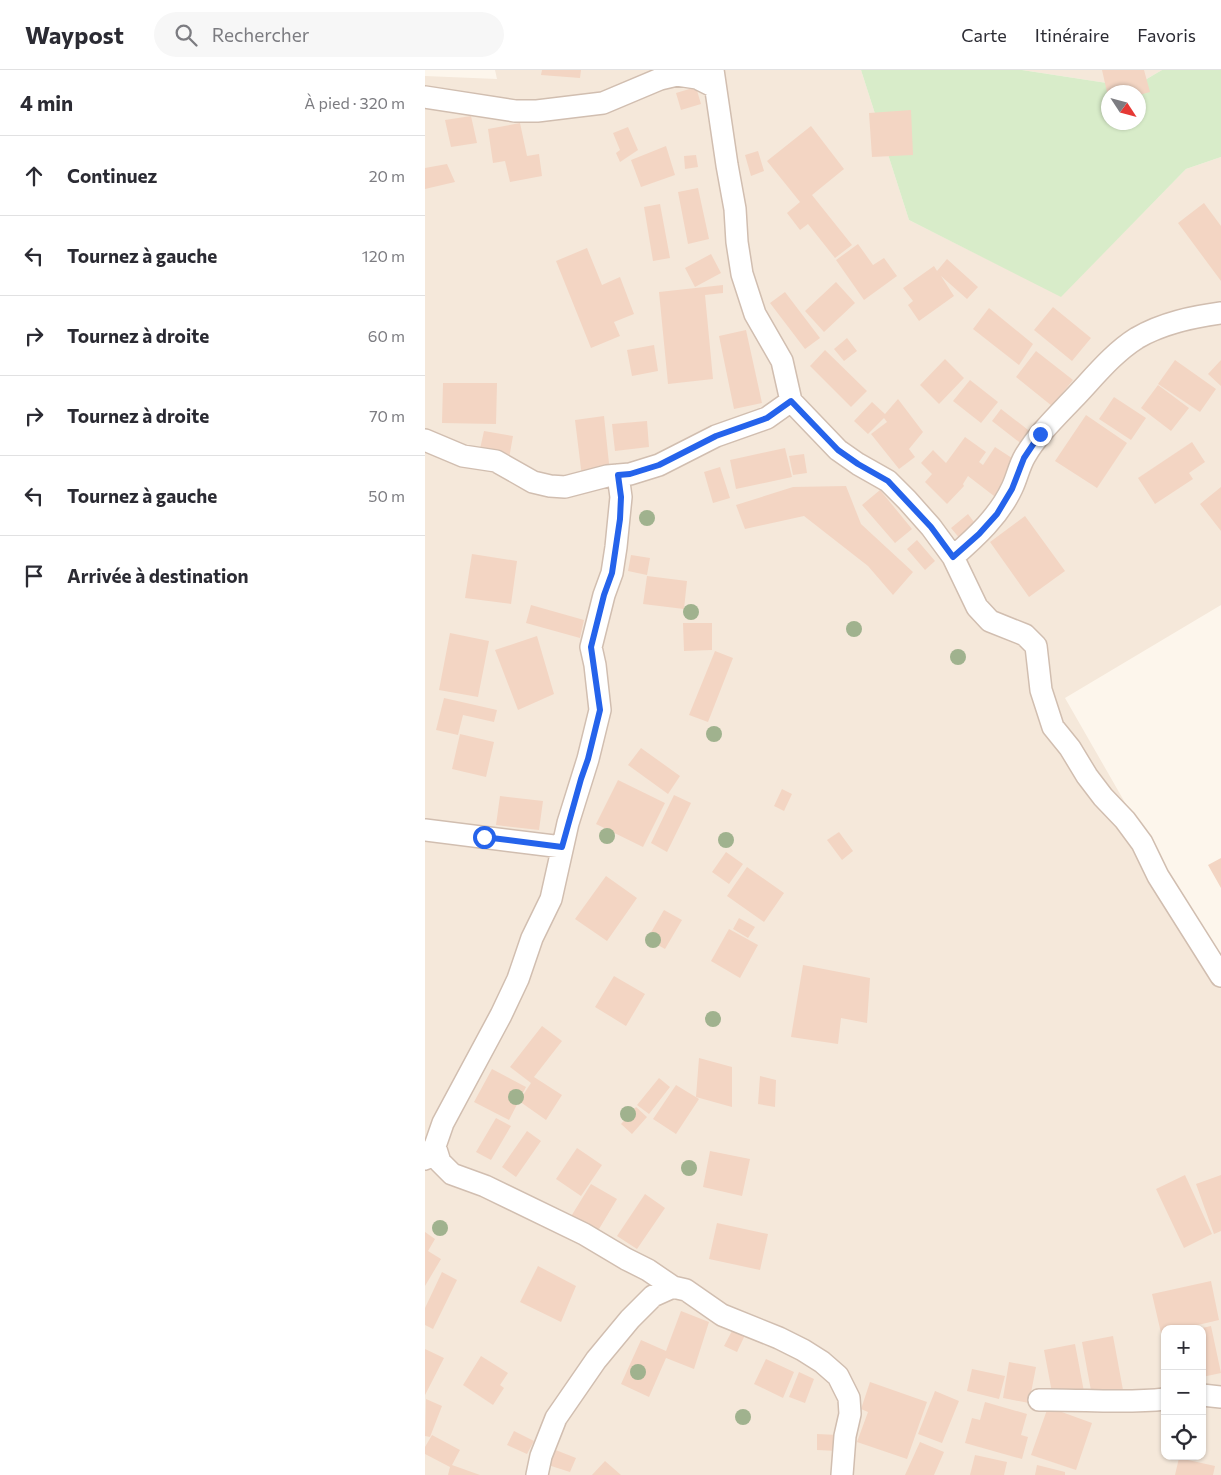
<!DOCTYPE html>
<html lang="fr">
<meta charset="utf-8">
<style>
body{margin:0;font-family:Commissioner,sans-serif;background:#f7f7f7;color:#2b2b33}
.controls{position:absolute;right:15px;bottom:15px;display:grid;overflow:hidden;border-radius:10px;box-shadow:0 1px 4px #0004}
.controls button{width:45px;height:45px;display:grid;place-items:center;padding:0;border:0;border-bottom:1px solid #e1e1e2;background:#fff;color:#2b2b33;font:25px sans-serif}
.compass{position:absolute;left:676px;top:15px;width:45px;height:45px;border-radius:50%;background:#fff;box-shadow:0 1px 4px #0004;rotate:126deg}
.stop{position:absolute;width:15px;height:15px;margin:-11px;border:4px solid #2563eb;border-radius:50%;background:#fff}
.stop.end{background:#2563eb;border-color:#fff;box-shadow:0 1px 5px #0008}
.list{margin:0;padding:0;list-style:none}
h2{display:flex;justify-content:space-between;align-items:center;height:65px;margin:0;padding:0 20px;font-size:21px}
h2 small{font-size:16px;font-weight:400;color:#7c7c81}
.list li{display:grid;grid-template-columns:32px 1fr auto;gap:15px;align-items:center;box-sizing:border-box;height:80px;padding:0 20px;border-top:1px solid #e1e1e2}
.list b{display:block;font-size:19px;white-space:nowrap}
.list em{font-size:16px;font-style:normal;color:#7c7c81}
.icon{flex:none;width:28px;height:28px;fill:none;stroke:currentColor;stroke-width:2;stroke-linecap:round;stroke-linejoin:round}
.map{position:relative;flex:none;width:796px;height:1405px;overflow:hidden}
header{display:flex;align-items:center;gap:30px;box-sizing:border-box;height:70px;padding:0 25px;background:#fff;border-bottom:1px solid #e1e1e2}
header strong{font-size:24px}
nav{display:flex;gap:28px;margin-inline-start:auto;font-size:18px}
.search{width:350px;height:45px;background:#f7f7f7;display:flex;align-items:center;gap:12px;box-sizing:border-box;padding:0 18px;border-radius:28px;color:#7c7c81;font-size:19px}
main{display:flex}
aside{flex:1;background:#fff}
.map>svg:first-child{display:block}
.residential{fill:#f5e8da;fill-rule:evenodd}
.green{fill:#d8ecc9;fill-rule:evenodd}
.building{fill:#f3d5c3}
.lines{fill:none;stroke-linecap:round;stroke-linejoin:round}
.minor-casing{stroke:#d1beb0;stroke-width:24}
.minor{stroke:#fff;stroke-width:21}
.tree{fill:#a0b28e}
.route{stroke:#2563eb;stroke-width:6}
</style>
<header>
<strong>Waypost</strong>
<div class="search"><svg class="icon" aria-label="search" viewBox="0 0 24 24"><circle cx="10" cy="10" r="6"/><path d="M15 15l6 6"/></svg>Rechercher</div>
<nav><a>Carte</a><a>Itinéraire</a><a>Favoris</a></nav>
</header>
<main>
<aside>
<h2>4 min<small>À pied · 320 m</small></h2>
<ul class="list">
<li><svg class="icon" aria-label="ahead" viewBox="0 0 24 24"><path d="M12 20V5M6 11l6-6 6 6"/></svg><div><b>Continuez</b></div><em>20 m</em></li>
<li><svg class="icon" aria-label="left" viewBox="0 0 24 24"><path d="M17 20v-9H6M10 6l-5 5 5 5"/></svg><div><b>Tournez à gauche</b></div><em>120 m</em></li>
<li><svg class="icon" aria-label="right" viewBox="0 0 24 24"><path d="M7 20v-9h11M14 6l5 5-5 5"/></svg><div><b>Tournez à droite</b></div><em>60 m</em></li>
<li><svg class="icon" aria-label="right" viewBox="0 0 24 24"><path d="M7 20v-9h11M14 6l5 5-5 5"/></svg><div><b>Tournez à droite</b></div><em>70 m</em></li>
<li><svg class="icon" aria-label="left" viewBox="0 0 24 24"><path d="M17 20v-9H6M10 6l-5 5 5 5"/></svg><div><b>Tournez à gauche</b></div><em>50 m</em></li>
<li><svg class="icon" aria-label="arrive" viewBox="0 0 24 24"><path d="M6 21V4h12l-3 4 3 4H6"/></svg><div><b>Arrivée à destination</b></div></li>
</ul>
</aside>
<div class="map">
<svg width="796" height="1405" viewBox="0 0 796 1405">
<rect width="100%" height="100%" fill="#fdf6ec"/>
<!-- residential -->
<path class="residential" d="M70 0H436L484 150 636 226 761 99 796 87V535L640 628 796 900V1405H0V6L72 9ZM740 1259H777V1386H740Z
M597 0H737L708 17Z"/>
<!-- green -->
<path class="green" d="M436 0H597L708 17 737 0H796V87L761 99 636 227 484 150ZM684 22H714V52H684Z"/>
<!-- building -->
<path class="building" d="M117 0H156L155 8 116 5Z
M677 0H719L725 22 714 25V22H682Z
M271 17 276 34 256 40 251 23Z
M486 40 488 85 447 87 444 43Z
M46 46 52 73 26 77 20 50Z
M95 53 102 86 114 84 117 106 85 112 80 91 68 93 63 59Z
M386 56 419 99 387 125 427 175 410 188 383 154 375 160 362 143 375 132 342 91Z
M203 57 213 80 195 92 191 83 195 80 188 63Z
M241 76 250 105 216 117 206 90Z
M333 81 339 101 326 106 320 85Z
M271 85 273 97 260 99 259 86Z
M22 94 30 112 0 119V98Z
M273 118 284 169 263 174 253 122Z
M779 133 796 156V211L753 153Z
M235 134 245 188 228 191 219 137Z
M433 174 448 195 459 188 472 206 439 230 411 190Z
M162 178 177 215 195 207 209 244 189 252 195 266 166 278 131 191Z
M286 184 296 203 270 217 260 198Z
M522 189 553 217 542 229 516 206 529 226 494 251 483 235 488 231 478 218 509 196 512 201Z
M411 212 430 233 399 262 380 241Z
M298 215V223L280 225 288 309 243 314 234 222Z
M360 222 395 268 380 279 345 233Z
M628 237 666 268 647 291 609 260Z
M564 238 608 274 594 295 548 259Z
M321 260 337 333 309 339 294 266Z
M422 268 432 281 419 291 409 279Z
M229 275 233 301 207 306 202 280Z
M400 280 442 321 426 337 385 296Z
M611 281 648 310 627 336 591 307Z
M520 289 539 308 514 334 495 315Z
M750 290 791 319 775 342 733 314Z
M796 290V316L783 304Z
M545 310 573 332 556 353 528 331Z
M18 313H72L71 354 17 353Z
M733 315 764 338 746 361 716 338Z
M689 327 721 348 706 370 674 349Z
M473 329 498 362 484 379 490 387 474 399 446 364 462 352 459 348 443 364 429 351 447 332 460 344Z
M576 339 607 363 598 375 567 351Z
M661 345 702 373 672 418 630 391Z
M179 346 185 403 157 407 150 350Z
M222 351 224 377 190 381 187 354Z
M59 361 88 366 83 394 53 388Z
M540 367 561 382 554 392 558 395 570 377 593 392 569 426 543 406 538 414 539 416 522 434 500 412 507 404 496 393 508 380 521 393Z
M767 372 780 392 764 403 768 409 730 434 713 408Z
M360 378 367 407 311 419 305 390Z
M379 384 382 403 368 405 364 386Z
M295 397 305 428 288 433 279 402Z
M421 416 436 454 488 502 468 525 443 496 379 446 320 459 311 435 368 417Z
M796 417V461L775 434Z
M455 420 487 459 470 473 437 435Z
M543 444 552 456 536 470 526 458Z
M600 446 640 501 604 527 565 472Z
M492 470 510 491 500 500 482 479Z
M47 484 92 491 86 534 40 528Z
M206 485 225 488 222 505 203 501Z
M222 506 262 511 259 539 218 534Z
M106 535 159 550 155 568 101 553Z
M258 553H287V580L259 581Z
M25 563 64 571 53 627 14 620Z
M112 566 129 624 93 640 70 580Z
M290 581 308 588 283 652 264 645Z
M19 628 72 640 69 652 38 645 33 665 11 660Z
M35 664 69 672 61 707 27 699Z
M216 678 255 706 243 724 203 695Z
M193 710 240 733 218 777 171 754Z
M357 719 367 724 359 741 349 736Z
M249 725 266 733 242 782 226 773Z
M75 726 118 731 114 760 71 755Z
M414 762 428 781 417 790 402 770Z
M301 782 318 794 304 814 287 802Z
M796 788V818L783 795Z
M322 797 359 823 339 852 302 826Z
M181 806 212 828 182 871 150 849Z
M239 840 257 850 240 879 222 869Z
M314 848 330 857 323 868 308 859Z
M304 859 333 875 315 908 286 891Z
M378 895 445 908 442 953 416 948 413 974 366 967Z
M189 906 220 924 201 956 170 937Z
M117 956 137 971 109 1007 137 1025 121 1050 94 1031 106 1013 85 997Z
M274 988 307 997V1037L271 1027Z
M67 999 101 1017 84 1050 49 1032Z
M335 1006 351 1010 350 1037 333 1034Z
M234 1008 245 1017 224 1044 212 1035Z
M251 1015 274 1029 251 1064 228 1049Z
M211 1037 222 1047 207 1064 196 1054Z
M71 1048 86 1056 66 1090 51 1082Z
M102 1061 116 1071 91 1107 77 1097Z
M152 1078 177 1095 156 1126 131 1109Z
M285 1081 325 1089 317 1126 278 1117Z
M760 1105 787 1164 759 1178 731 1119Z
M796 1105V1161L789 1164 771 1114Z
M166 1114 192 1129 171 1164 145 1148Z
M220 1124 240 1138 212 1179 192 1166Z
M292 1153 343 1164 335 1200 284 1189Z
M0 1162 10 1169 3 1181 16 1189 0 1216Z
M113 1196 151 1216 136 1252 95 1232Z
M17 1202 32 1210 8 1259 0 1255V1238Z
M786 1211 794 1250 756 1259H740V1262L736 1263 727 1224Z
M256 1241 284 1252 269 1299 241 1288 224 1327 196 1314 216 1270 241 1281Z
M786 1256 796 1303 777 1307V1258Z
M308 1259 320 1265 312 1282 299 1276Z
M688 1266 698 1320 667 1326 657 1272Z
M650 1274 660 1327 629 1333 619 1280Z
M0 1279 19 1288 0 1325Z
M56 1286 83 1303 75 1315 79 1318 68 1335 38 1315Z
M341 1289 369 1302 358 1328 329 1314Z
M584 1292 611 1297 604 1333 578 1328Z
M547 1299 580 1306 574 1329 542 1321Z
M374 1302 389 1309 380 1333 364 1327Z
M445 1312 502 1332 482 1389 432 1372 443 1342 436 1339Z
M510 1321 534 1331 517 1373 493 1364Z
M1 1329 17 1336 5 1367 0 1366Z
M560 1332 602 1344 596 1365 603 1367 597 1389 540 1373 547 1348 555 1350Z
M623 1337 667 1353 651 1400 606 1385Z
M89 1361 109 1371 102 1384 82 1375Z
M392 1364 413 1365 412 1381 392 1380Z
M7 1365 35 1380 27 1395 55 1405H23L25 1397 0 1384V1377Z
M495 1372 519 1382 509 1405H480Z
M128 1379 151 1388 145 1402 123 1395Z
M550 1385 582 1392 579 1405H545Z
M754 1388 790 1396 788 1405H750Z
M180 1391 196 1405H167Z
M612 1395 640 1402V1405H610Z"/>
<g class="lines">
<!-- minor casing -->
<g class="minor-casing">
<path id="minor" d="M288 0 302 95 310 139 312 172 317 204 330 244 357 291 366 331 413 380 433 394 463 411 482 430 506 457 528 487 552 537 565 551 600 565 611 576 616 620 628 657 645 678 662 706 678 727 700 750 717 773 733 806 796 906
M0 27 90 41H112L178 33 235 9 252 5 272 8 290 17
M0 370 38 386 71 391 108 412 125 416 140 417 182 406 205 404 234 395 291 366 342 348 366 331
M528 487C551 467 574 446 587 418 592 408 594 396 600 386 613 364 631 347 649 328 669 307 688 283 712 268 738 253 767 247 796 243
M0 760 137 777
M10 1076 15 1092 27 1104 60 1116 159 1164 201 1189 223 1200 248 1217 261 1220 297 1245 354 1268 378 1280 397 1292 413 1306 424 1328 425 1344 420 1366 417 1405
M0 1089 10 1076 18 1053 76 945 93 909 107 868 126 829 143 753 163 689 175 640 170 595 166 577 179 525 187 503 191 477 196 427 193 405
M777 1325 796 1327
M614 1330C656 1329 698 1334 740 1329
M112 1405 116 1386 131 1348 171 1290 205 1249 228 1226 248 1217"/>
</g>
<!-- minor -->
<use href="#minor" class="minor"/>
</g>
<!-- trees -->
<g class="tree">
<circle cx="222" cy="448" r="8"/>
<circle cx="266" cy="542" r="8"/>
<circle cx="429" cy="559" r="8"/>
<circle cx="533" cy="587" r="8"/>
<circle cx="289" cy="664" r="8"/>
<circle cx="182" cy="766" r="8"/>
<circle cx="301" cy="770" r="8"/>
<circle cx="228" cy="870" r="8"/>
<circle cx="288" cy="949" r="8"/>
<circle cx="91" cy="1027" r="8"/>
<circle cx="203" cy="1044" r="8"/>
<circle cx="264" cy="1098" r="8"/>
<circle cx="15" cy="1158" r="8"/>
<circle cx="213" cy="1302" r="8"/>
<circle cx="318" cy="1347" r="8"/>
</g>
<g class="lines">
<!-- route -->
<path class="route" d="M59 767 137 777 156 709 163 689 175 640 166 577 179 525 187 503 195 449 196 427 193 405 205 404 234 395 291 366 342 348 366 331 413 380 433 394 463 411 506 457 528 487 554 464 572 444 587 419 599 388 615 364"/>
</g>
</svg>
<div class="controls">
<button>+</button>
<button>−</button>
<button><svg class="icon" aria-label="locate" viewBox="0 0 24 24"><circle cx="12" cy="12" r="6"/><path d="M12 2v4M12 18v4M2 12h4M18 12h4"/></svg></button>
</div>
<svg class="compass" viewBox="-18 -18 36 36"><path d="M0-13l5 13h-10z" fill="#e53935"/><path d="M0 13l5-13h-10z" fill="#7c7c81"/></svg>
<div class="stop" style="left:59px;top:767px"></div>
<div class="stop end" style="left:615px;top:364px"></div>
</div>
</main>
